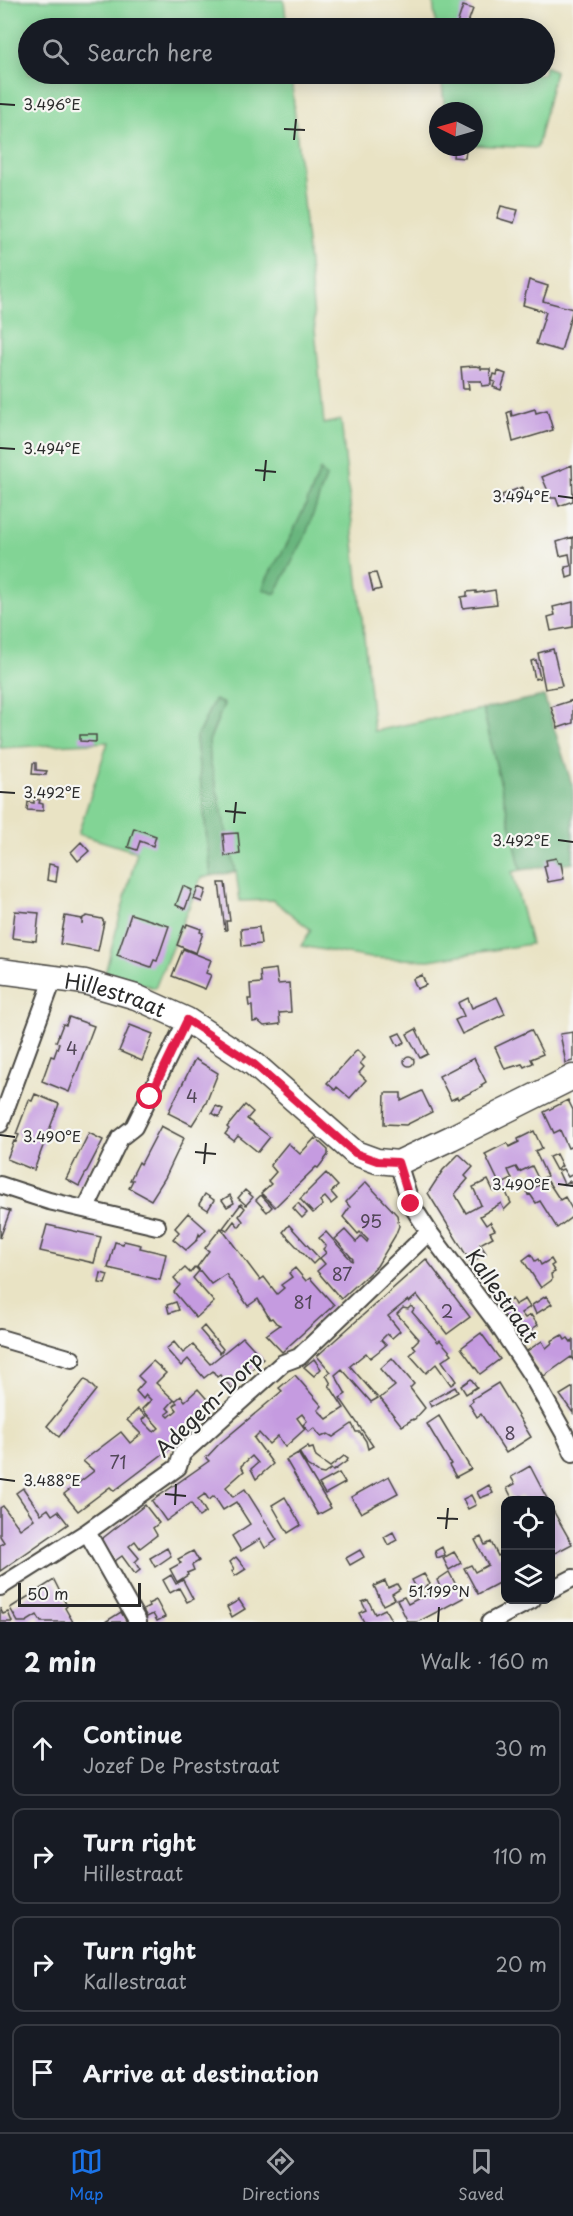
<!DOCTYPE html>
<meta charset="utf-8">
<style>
body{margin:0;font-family:"Playpen Sans",sans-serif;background:#20242c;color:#f1f3f6}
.controls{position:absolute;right:18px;bottom:18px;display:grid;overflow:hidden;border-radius:12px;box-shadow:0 3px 15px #0003}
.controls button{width:54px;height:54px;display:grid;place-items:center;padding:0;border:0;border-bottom:2px solid #363941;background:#171b24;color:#f1f3f6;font:30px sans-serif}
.compass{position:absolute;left:429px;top:102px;width:54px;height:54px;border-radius:50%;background:#171b24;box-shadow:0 3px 15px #0003;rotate:275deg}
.scale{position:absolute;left:18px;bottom:15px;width:123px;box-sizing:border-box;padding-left:6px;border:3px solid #2b2b2b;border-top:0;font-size:16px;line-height:21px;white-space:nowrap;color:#2b2b2b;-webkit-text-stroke:4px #f6f6f2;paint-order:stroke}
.stop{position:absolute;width:18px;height:18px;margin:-14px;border:4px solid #e11d48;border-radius:50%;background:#fff}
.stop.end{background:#e11d48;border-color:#fff;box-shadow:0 2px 6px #0008}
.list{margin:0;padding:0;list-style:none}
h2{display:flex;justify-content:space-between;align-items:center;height:78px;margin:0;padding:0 24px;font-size:26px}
h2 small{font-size:20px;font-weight:400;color:#9ea1a6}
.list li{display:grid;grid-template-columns:39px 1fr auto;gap:18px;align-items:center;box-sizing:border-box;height:96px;margin:0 12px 12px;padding:0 12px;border:2px solid #363941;border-radius:12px}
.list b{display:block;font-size:22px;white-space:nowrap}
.list p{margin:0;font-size:20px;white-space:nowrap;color:#9ea1a6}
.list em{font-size:20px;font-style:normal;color:#9ea1a6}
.icon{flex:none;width:33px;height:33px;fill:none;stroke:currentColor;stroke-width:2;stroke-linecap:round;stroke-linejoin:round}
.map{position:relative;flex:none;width:573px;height:1622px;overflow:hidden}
.search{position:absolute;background:#171b24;box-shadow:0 3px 15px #0003;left:18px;right:18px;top:18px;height:66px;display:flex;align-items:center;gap:15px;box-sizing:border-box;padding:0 21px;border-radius:33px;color:#9ea1a6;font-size:22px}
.sheet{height:510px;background:#171b24}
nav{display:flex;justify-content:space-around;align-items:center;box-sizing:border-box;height:84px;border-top:2px solid #363941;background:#171b24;font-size:16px;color:#9ea1a6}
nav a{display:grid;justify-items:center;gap:3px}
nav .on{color:#1a73e8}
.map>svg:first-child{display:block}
.green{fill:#82d495;stroke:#568060;stroke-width:1.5}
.forest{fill:#69b67e;stroke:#4a7054;stroke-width:1.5}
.building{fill:#c59be0}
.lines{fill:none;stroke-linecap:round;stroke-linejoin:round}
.street-casing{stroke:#484742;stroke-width:20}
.secondary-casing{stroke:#484742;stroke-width:27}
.street{stroke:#fff;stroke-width:16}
.secondary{stroke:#fff;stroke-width:24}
.route{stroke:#e11d48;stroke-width:8}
.ticks{fill:none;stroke:#2b2b2b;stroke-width:2}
.labels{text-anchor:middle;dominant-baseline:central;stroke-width:4.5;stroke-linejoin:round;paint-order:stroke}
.number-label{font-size:18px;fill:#524758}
.street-label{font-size:21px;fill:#2b2b2b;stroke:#f6f6f2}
.ticks-label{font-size:15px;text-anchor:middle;fill:#2b2b2b;stroke:#f6f6f2;stroke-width:4.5;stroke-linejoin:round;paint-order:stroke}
</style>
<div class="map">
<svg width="573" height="1622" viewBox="0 0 573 1622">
<rect width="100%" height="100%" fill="#f6f6f2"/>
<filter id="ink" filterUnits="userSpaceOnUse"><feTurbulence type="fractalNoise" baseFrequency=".0167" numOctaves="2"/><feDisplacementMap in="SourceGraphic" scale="12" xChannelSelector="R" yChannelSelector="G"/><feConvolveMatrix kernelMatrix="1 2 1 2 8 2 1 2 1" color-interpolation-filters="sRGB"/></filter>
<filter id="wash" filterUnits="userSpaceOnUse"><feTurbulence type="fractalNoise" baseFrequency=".008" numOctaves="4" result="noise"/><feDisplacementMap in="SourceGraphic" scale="24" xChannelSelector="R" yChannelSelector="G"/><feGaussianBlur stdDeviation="1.35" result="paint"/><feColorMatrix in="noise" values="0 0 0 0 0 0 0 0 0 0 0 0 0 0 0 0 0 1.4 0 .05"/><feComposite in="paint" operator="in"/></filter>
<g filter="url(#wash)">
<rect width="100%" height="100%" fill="#e9e3c4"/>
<!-- green -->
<path class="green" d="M0 0H284L287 28H28V74H291L324 424 341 420 374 731 483 709 521 870 512 872 531 944 429 960 370 958 301 946 311 930 273 900 240 901 236 872 210 761 209 741 224 704 214 700 196 739 211 876 201 878 155 988 105 973 137 852 78 834 108 742 0 748Z
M433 0H469L459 28H436Z
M545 66 555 71 537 148 474 145V111H445L441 74H544Z"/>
<!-- forest -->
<path class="forest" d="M320 470 326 477 305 537 275 594 263 589C267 573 279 559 287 544 299 520 311 496 320 470Z
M544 696 573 788V863L521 870 483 709Z
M214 700 224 704 209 741 210 761 236 872 211 876 196 739Z"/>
<g id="blocks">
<!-- building -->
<path class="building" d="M463 6 473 9 466 28H460L456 27Z
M454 149 466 150 465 158 453 157Z
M501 206 518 210 514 223 497 218Z
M529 280 548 286 543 301 573 309 561 351 536 344 546 312 523 305Z
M475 366 481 367V369H490L491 385 482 386 481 381H468L469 389H463L461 367Z
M498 371 506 374 501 390 493 387 495 382 492 381 494 374 497 375Z
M535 409 536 413 547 410 553 430 513 442 507 413 511 411 512 416Z
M572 465 573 501 559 506 556 498H551L542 477Z
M522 487 525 496 505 503 502 495Z
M573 537V576L567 578 565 567 571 566 569 554 560 556 557 542Z
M376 573 381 589 373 591 369 574Z
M495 590 497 604 463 608 461 597 467 596V592L476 591V593Z
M573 602V627L551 631 548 617 555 615 553 607Z
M553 649 562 686 545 689 538 653Z
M536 660 540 678 535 679 531 661Z
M573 700V723L558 728 551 707Z
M80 735H96V742L80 741Z
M33 763H36V770L47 771 46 775 32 774Z
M34 799 40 800 39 803 43 804V811L27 810 28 802 34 803Z
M134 828 156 836 153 846 140 841 137 850 128 847Z
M238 833 240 854 225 856 223 834Z
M81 842 89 851 78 861 71 852Z
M556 858 558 863H561L564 879 548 882 544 866 547 865 546 860Z
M49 864 58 866 56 882 47 880Z
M219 883H225L230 921H226L227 930H225Z
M183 886 192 890 185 909 176 905Z
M198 887 206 890 202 902 194 899Z
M15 911 39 913 36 941 12 938Z
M131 914 169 926 157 961 154 960 151 967 117 955Z
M65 916 82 919V924L83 918 87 916 102 919 104 922 98 951 60 944Z
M187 924 201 929 200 932 203 933 196 953 177 945 184 926 186 927Z
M259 927 261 944 242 946 241 929Z
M183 949 211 960 206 973 211 975 205 989 172 976Z
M276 969 278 984 289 983 291 1012 279 1013 280 1024 264 1026 258 1021 253 1022 252 1006H249L248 999H251L250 984 261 983 260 971Z
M422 975 426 985 417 989 413 979Z
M497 997 505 1014 462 1034 455 1020 464 1016 458 1003 468 998 472 1008Z
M69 1017 94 1026 69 1092 42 1081 51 1056 54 1057 59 1043 56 1042 63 1024 66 1025Z
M130 1025 153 1034 142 1061 119 1051Z
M416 1029 428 1054 420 1058 407 1034Z
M531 1030 543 1054 531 1059 533 1063 524 1067 522 1064 505 1069 495 1047Z
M573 1032V1061L566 1063 560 1034Z
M400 1033 405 1042 398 1046 393 1036Z
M357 1050 365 1058 360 1063 364 1067 359 1073 366 1080 350 1098 337 1087 335 1090 327 1083Z
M404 1061a5 5 0 1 1 10 0a5 5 0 1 1-10 0Z
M474 1058 486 1082 481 1085 482 1087 458 1099 457 1097 451 1100 439 1076Z
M195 1059 218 1073 206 1103 192 1125 168 1113Z
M422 1091 432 1112 406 1125 384 1124 385 1093H401V1101Z
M35 1094 59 1104 34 1170 7 1159 14 1141 16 1142 19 1135 16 1134 29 1100 32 1101Z
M568 1100 573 1110V1146L568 1148 560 1130 554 1133 544 1112Z
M245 1105 253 1112 247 1119 270 1137 258 1152 238 1136 234 1141 225 1134 229 1129 227 1127Z
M216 1106 223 1109 219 1117 212 1113Z
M161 1126 184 1138 165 1178 151 1200 129 1188 133 1180H130L139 1162 141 1164Z
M534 1131 542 1148 535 1151 547 1176 539 1180 532 1166 519 1172 516 1167 508 1170 512 1179 500 1185 485 1154 507 1143 509 1147 519 1142 518 1139Z
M89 1133 103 1140 79 1186 66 1179Z
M315 1138 328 1150V1155L318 1168 316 1167 275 1207 261 1193 271 1184 268 1181 276 1172 270 1165 288 1143 300 1154Z
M459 1154 473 1167 465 1176 468 1179 455 1194 466 1213 481 1205 473 1187 488 1180 494 1192 504 1188 511 1203 504 1210 501 1203 480 1216 486 1225 490 1222 495 1230 490 1232 493 1237 480 1244 486 1253 471 1263 428 1193 443 1170Z
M556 1154 562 1166 556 1170 549 1157Z
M563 1169 568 1177 573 1174V1188L570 1181 564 1184 558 1171Z
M326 1173 338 1186 331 1192 337 1199 331 1204 325 1197 320 1201 323 1205 313 1213 300 1199Z
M547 1180 560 1200 565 1197 573 1211V1216L557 1228 540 1201 536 1203 530 1194 528 1195 527 1192Z
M366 1182 397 1215 399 1226 395 1236 377 1266 341 1299 317 1271 325 1264 320 1258 326 1253 323 1249 326 1246 319 1238 326 1232 352 1261 353 1259 335 1239 345 1230 356 1242 361 1236 367 1242 368 1240 360 1232 358 1234 343 1217 350 1207 346 1202Z
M245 1190 253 1197 246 1205 238 1198Z
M205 1194 214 1200 208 1210 199 1204Z
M230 1195 234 1203 227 1207 222 1200Z
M261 1195 272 1207 267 1212 256 1200Z
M298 1203 307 1213 302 1218 293 1208Z
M241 1204 245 1208 239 1216 243 1221 239 1227 234 1221 227 1230 223 1228Z
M0 1208 10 1211 0 1238Z
M188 1213 206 1229 200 1236 199 1234 197 1240 186 1250 173 1239 179 1232 175 1228Z
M47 1225 101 1237 94 1263 40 1251Z
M289 1225 319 1258 313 1264 283 1232Z
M221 1228 260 1280 264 1277 277 1294 284 1288 281 1285 292 1277 289 1273 295 1268 306 1281 310 1278 334 1305 282 1352 266 1335 280 1325 276 1323 272 1318 270 1319 258 1299 248 1306 226 1274 211 1284 197 1267 209 1251 205 1248Z
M124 1241 141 1245 140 1248 166 1254 160 1280 108 1268 115 1242 123 1244Z
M531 1254 535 1261 538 1259 541 1265 551 1259 554 1264 551 1266 555 1272 551 1274 552 1280 541 1288 523 1260Z
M426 1259 470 1317 447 1334 417 1295 409 1302 408 1300 388 1316 400 1331 392 1338 387 1334 381 1340 386 1345 379 1351 370 1358 366 1353 350 1366 378 1398 371 1402 342 1369 335 1375 346 1394 340 1398 373 1446 368 1449 366 1441 360 1432H356L352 1424 333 1437 328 1434 321 1437 314 1428 309 1432 303 1425 307 1421 302 1414 297 1418 305 1429 285 1447 278 1436 269 1444 259 1433 254 1438 273 1464 256 1479 251 1469 258 1463 252 1456 241 1466 244 1471 226 1487 233 1497 245 1489 277 1540 265 1548 260 1539 241 1551 232 1536 250 1524 236 1502 223 1510 214 1496 209 1500 205 1494 198 1499 206 1512 199 1517 191 1503 166 1521 152 1501 209 1461 206 1458 220 1443 282 1391 279 1388 295 1375 322 1406 318 1410 327 1419 344 1408 329 1385 331 1384 326 1375 331 1372 317 1356Z
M195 1267 199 1271 193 1278 214 1302 196 1318 174 1292 180 1285 174 1278 185 1268 190 1273Z
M101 1273 108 1275 105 1284 99 1283Z
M546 1296 552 1304 536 1314 532 1305Z
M512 1299 515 1305 525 1299 530 1307 521 1313 525 1318 531 1315 538 1325 532 1329 536 1335 523 1343 499 1307Z
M176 1302 179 1310 169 1313 167 1305Z
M411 1306 414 1309 412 1312 438 1342 440 1340 452 1354 442 1361 456 1381 451 1385 436 1364 426 1373 410 1355 416 1349 413 1345 419 1339 397 1314 403 1308 408 1309Z
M204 1326 223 1349 220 1353 200 1330Z
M481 1333 500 1359 480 1374 461 1348Z
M562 1335 565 1340 568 1338 571 1342 573 1340V1360L571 1357 544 1376 527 1351 542 1341 546 1348 552 1343 551 1341Z
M243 1337 263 1359 232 1389 220 1375 217 1377 213 1371 204 1378 188 1359 181 1366 166 1349 174 1342 183 1353 193 1345 210 1364Z
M392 1358 414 1384 410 1388 425 1408 414 1420 413 1419 402 1426 380 1398 395 1386 380 1369Z
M314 1359 321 1369 314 1376 304 1367Z
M153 1361 166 1373 156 1383 174 1400 167 1408 170 1411 166 1414 169 1417 177 1410 174 1406 177 1403 175 1401 181 1396 185 1401 198 1389 212 1405 195 1420 200 1424 180 1441 114 1491 110 1487 78 1511 64 1494 94 1471 83 1461 121 1432 130 1443 141 1434 127 1420 138 1409 146 1416 142 1420 154 1432 159 1428 142 1409 151 1400 146 1395 143 1399 136 1391 144 1382 138 1376Z
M85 1379 96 1390 59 1437 47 1426Z
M471 1379 477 1387 466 1394 461 1386Z
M498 1383 531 1437 506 1453 481 1414 477 1417 469 1404 473 1401 472 1399Z
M455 1387 458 1392 431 1407 429 1401Z
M573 1387V1413L560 1395Z
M439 1416 471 1469 456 1477 449 1465 451 1464 427 1424Z
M308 1446 309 1449 313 1448 316 1457 330 1467 344 1456 348 1459 347 1461 333 1471 331 1469 324 1474 319 1473 307 1465 299 1452Z
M298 1453 331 1508 318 1515 286 1460Z
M530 1466 544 1493 548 1500H524L521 1496 513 1500 507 1488 515 1484 511 1477Z
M339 1473 345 1483 325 1494 319 1484Z
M389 1476 398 1493 361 1513 351 1497Z
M489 1485 493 1493 480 1498 477 1492Z
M23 1488 41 1514 48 1509 52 1515 58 1511 68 1524 0 1571V1545L4 1542 0 1536V1508L3 1506 20 1529 34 1519 16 1493Z
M471 1495 476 1505 468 1509 463 1499Z
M285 1497 301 1525 288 1533 272 1505Z
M145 1505 159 1523 153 1528 157 1535 140 1548 135 1541 129 1546 139 1558 135 1562 140 1570 135 1574 122 1556 115 1561 99 1541Z
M550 1505 572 1544 553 1554 550 1548Z
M393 1532 397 1540 388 1545 384 1537Z
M481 1537 485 1545 491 1542 498 1556 506 1552V1579L478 1594 464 1568 471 1565 475 1572 488 1565 475 1540Z
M442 1547 445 1555 437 1558 435 1551Z
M167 1548 171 1556 155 1567 150 1558Z
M360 1550 364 1557 350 1565 346 1558Z
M193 1551 199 1561 192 1565 194 1570 187 1573 188 1575 177 1582 170 1569 181 1563 178 1559Z
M454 1552 461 1563 449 1570 443 1558Z
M236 1557 246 1569 235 1576 232 1571 234 1569 230 1562Z
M449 1572 463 1598 418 1622H408L397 1600 404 1597 408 1604 427 1594 440 1587 437 1580Z
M424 1574 430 1584 418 1591 412 1580Z
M171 1575 176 1584 183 1580 193 1599 187 1602 179 1588 170 1593 163 1580Z
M54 1580 67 1606 65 1608 73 1622H41L37 1615 26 1622H18L10 1608Z
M385 1581 388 1588 397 1584 400 1589 392 1594 395 1599 383 1605 374 1586Z
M156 1600 165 1617 157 1621 153 1614 147 1617 143 1610 149 1607 148 1604Z
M239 1600 245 1609 232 1617 227 1607Z
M368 1600 375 1614 385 1609 392 1622H364L359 1613 366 1610 362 1602Z
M0 1608 3 1614 8 1612 12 1622H0Z
M121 1612 127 1622H105Z"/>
</g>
</g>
<g filter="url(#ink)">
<use href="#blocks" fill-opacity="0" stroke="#484742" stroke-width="1.5"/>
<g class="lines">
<!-- street casing -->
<g class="street-casing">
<path id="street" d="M0 1124 54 977
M398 1163 411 1204 429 1232 497 1323 532 1376 564 1433 573 1453
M0 1185 49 1201 157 1226
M86 1208 120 1138 134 1127 187 1020
M0 1338 72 1359
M87 1532 138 1622
M0 1587 87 1532 178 1467 182 1454 283 1363 299 1357 429 1232
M550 1590 573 1578
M490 1622 532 1600"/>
</g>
<!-- secondary casing -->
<g class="secondary-casing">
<g id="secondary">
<path id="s1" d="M0 971 85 982 136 997 187 1020 254 1064 355 1153 377 1161 398 1163 451 1138 573 1077"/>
</g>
</g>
<!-- street -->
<use href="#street" class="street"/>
<!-- secondary -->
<use href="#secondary" class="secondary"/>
</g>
</g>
<g class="lines" filter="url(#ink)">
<!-- route -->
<path class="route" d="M150 1097 187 1020 254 1064 355 1153 377 1161 398 1162 411 1204"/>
</g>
<!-- ticks -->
<path class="ticks" d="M0 104 15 105M284 129 305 130M294 140 296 119M0 448 15 449M255 470 276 472M264 481 266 460M558 496 573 498M0 792 15 793M225 811 246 813M234 823 236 802M558 840 573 842M0 1135 15 1137M195 1152 216 1154M204 1164 206 1143M558 1184 573 1186M0 1479 15 1481M165 1494 186 1496M175 1505 176 1484M437 1518 458 1519M446 1529 448 1508M438 1622 439 1607"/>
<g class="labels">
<!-- number labels -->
<g class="number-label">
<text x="72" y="1047">4</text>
<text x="192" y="1095">4</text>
<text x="371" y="1220">95</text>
<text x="342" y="1273">87</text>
<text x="303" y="1301">81</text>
<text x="447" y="1310">2</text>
<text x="510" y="1432">8</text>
<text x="118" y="1461">71</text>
</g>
<!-- street labels -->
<g class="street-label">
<text stroke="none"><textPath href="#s1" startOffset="118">Hillestraat</textPath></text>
<text transform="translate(503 1295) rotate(55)">Kallestraat</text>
<text transform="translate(208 1403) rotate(-44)">Adegem-Dorp</text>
</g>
</g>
<g class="ticks-label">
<text x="52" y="110">3.496°E</text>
<text x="52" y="454">3.494°E</text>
<text x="521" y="502">3.494°E</text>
<text x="52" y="798">3.492°E</text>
<text x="521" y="846">3.492°E</text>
<text x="52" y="1142">3.490°E</text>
<text x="521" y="1190">3.490°E</text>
<text x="52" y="1486">3.488°E</text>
<text x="439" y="1597">51.199°N</text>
</g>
</svg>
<div class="controls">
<button><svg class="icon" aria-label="locate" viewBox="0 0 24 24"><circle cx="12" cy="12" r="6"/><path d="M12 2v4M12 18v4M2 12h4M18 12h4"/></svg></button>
<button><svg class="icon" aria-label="layers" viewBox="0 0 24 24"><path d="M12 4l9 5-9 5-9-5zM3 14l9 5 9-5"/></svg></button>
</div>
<svg class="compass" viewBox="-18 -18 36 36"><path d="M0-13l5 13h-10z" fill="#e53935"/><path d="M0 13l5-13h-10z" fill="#9ea1a6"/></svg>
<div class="scale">50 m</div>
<div class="stop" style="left:150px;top:1097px"></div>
<div class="stop end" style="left:411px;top:1204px"></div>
<div class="search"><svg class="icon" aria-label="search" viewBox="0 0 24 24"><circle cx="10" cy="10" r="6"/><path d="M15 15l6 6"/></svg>Search here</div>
</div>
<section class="sheet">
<h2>2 min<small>Walk · 160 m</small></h2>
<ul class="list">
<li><svg class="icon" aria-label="ahead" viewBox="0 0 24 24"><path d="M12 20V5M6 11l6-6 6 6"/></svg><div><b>Continue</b><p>Jozef De Preststraat</p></div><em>30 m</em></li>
<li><svg class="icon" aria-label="right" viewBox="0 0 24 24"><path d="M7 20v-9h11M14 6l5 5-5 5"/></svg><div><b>Turn right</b><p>Hillestraat</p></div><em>110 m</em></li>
<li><svg class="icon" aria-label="right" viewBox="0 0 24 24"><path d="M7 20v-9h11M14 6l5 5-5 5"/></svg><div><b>Turn right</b><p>Kallestraat</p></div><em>20 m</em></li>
<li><svg class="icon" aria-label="arrive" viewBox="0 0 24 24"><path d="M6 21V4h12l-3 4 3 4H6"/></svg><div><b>Arrive at destination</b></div></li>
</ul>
</section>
<nav>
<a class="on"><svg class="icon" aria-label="map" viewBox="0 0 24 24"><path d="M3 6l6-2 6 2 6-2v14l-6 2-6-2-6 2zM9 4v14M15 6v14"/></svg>Map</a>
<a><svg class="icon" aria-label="directions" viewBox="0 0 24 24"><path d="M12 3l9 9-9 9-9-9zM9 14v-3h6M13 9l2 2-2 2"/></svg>Directions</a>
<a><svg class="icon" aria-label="saved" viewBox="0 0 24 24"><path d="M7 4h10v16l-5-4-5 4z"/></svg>Saved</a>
</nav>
